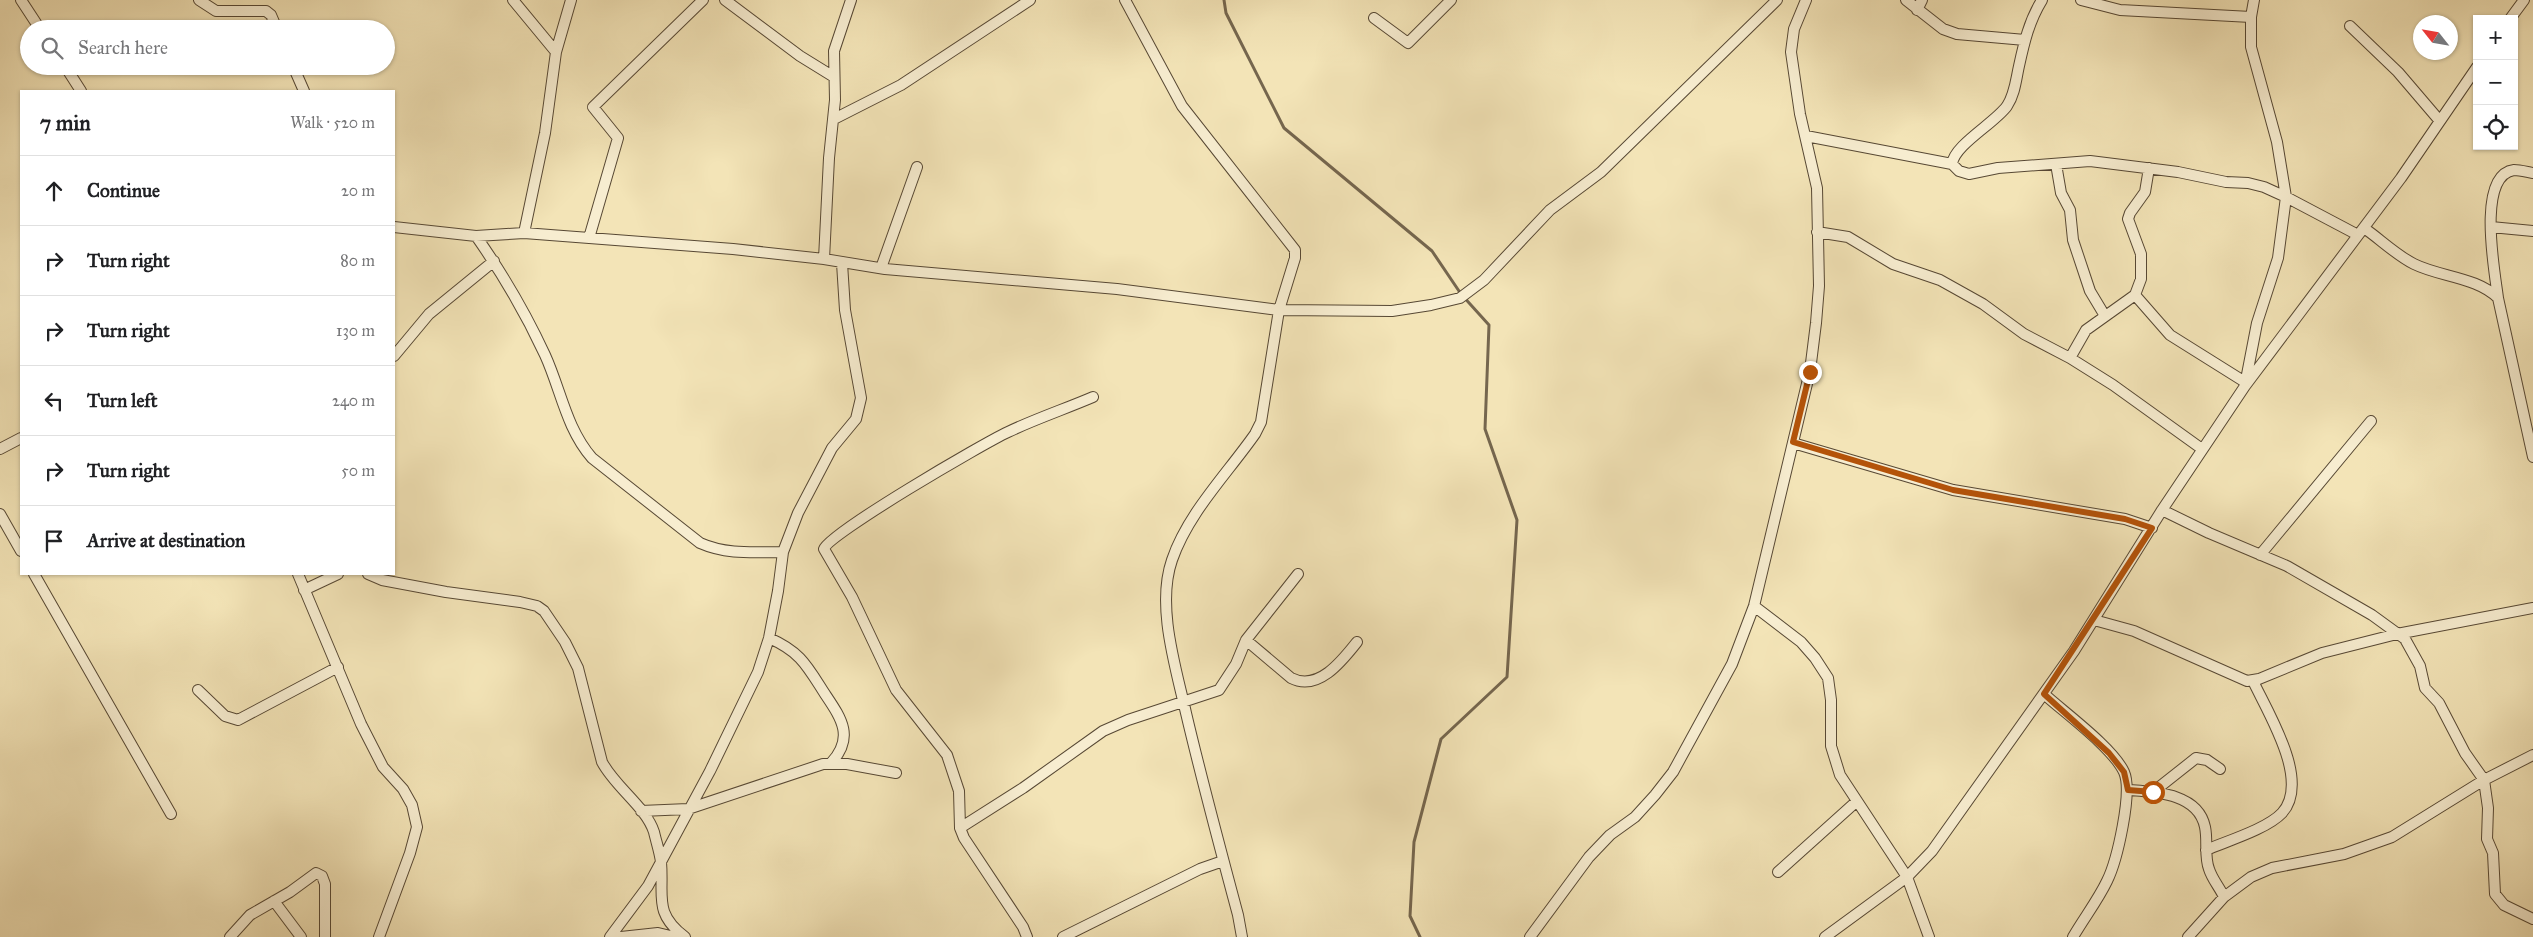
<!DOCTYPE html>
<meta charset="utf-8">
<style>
body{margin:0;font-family:"IM FELL Great Primer",serif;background:#f2f2f2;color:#202124}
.controls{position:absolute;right:15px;top:15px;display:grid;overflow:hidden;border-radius:0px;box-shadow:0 1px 4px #0004}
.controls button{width:45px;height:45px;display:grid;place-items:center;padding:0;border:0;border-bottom:1px solid #e0e0e0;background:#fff;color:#202124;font:25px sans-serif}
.compass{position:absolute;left:2413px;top:15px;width:45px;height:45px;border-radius:50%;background:#fff;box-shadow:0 1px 4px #0004;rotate:301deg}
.stop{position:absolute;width:15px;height:15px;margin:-11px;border:4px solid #b45309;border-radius:50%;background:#fff}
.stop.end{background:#b45309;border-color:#fff;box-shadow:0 1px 5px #0008}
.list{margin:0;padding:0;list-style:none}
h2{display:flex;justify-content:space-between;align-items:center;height:65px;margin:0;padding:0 20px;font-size:21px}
h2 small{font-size:16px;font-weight:400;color:#757577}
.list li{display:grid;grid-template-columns:32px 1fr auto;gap:15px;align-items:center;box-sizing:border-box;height:70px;padding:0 20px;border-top:1px solid #e0e0e0}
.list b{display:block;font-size:19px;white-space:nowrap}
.list em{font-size:16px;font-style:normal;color:#757577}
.icon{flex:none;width:28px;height:28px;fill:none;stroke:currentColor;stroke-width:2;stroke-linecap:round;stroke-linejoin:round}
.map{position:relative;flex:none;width:2533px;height:937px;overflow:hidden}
.search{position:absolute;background:#fff;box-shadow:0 1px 4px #0004;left:20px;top:20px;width:375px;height:55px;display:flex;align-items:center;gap:12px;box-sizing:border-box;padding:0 18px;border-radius:28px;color:#757577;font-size:19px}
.panel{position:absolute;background:#fff;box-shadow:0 1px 4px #0004;left:20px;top:90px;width:375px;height:485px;border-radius:0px}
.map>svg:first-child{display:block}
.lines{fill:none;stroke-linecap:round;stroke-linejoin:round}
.stream{stroke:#75664e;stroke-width:3}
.minor-casing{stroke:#574834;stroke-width:12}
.minor{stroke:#f7edd0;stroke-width:10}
.route{stroke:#b45309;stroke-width:6}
</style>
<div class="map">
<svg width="2533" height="937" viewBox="0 0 2533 937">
<rect width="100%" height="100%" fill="#f3e4b7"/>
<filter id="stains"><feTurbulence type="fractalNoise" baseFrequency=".004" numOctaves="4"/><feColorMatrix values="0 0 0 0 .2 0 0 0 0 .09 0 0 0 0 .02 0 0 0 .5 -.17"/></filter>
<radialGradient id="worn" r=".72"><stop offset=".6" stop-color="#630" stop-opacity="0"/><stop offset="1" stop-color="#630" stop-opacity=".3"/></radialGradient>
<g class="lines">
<!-- stream -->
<path class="stream" d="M1224 0 1226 13 1284 128 1432 251 1461 294 1489 325 1485 429 1517 520 1507 677 1441 739 1414 842 1410 916 1420 937"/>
<!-- minor casing -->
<g class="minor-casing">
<path id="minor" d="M21 0 40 29
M199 0 216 11H266L271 15 277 29
M513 0 556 52
M725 0 800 56 834 77
M1125 0 1182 106 1295 250V258L1279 310 1261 422 1255 434C1227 474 1188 513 1172 560 1156 606 1176 668 1186 713 1202 781 1220 848 1238 915L1242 937
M1906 0 1943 29 1957 34 2025 40
M2081 0 2120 10 2251 17
M1917 10 1922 0
M1374 18 1408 43 1451 0
M2510 19 2524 0
M2350 26 2398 72 2439 120
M65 66 81 91
M293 66 304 91
M834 119 901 85 1030 0
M1806 136 1952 164 1959 171 1969 174 1998 168 2090 161 2178 172 2226 182 2248 183 2264 187 2286 197 2358 235
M1952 164C1954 145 1995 123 2007 106 2015 94 2016 79 2019 66 2024 43 2029 21 2042 0
M2056 164 2061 193 2070 210 2073 240 2090 291 2105 316
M394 227 476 236 524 233 733 249 824 259 885 269 1117 289 1279 310 1392 311 1431 305 1460 298 1484 280 1550 210 1601 172 1777 0
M2491 227 2533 231
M2364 228C2380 239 2396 255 2414 264 2440 277 2477 277 2498 298L2533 457
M1817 232 1848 237 1893 264 1940 280 1983 304 2024 334 2070 358 2113 385 2202 449
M524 233 545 133 556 52 571 0
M476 236C502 273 526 314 545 355 561 390 566 428 592 458L700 543C727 555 754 552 783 552
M589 238 618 138 593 107 703 0
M824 259 829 158 835 100 834 51 851 0
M881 268 917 167
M2135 295 2170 335 2245 382
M2498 298C2495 273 2476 175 2514 170 2520 170 2527 172 2533 173
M394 356 429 314 494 261
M2070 358 2086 330 2135 295 2141 279V254L2128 219 2130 213 2145 192 2149 168
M2245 385 2257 323 2278 258 2286 197 2277 142 2251 47V17L2254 0
M1793 443 1953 490 2125 519 2152 528
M0 449 21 438
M2162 510 2209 533 2287 566 2372 615 2405 639 2420 666 2425 688 2439 703 2465 753 2484 780 2488 808 2487 839 2493 853 2495 894 2504 905 2533 919
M0 514 21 551
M2260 555 2371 421
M34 574 171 814
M298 574 361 724 383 767 403 789 412 805 417 827 410 853 379 937
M368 574 382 580 446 592 520 602 537 606 544 611 565 642 578 668 602 762C615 787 646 807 654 832 656 841 660 853 661 862 664 896 653 913 685 937
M304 590 338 574
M1754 606 1801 642 1815 658 1828 678 1831 700V746L1840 775 1907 877 1929 937
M2094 620 2134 631 2247 681 2259 679 2322 653 2397 634 2533 608
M769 638C801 652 807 666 825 694 841 718 855 737 831 763
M1246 640 1291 678C1318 692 1342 661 1357 642
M198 690 225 716 238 720 338 667
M2044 694C2065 713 2113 748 2124 772 2133 792 2117 861 2107 881 2098 900 2084 918 2073 937
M2128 790C2155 792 2198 793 2205 827 2208 841 2204 856 2209 869 2212 879 2220 888 2224 897
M2153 792 2196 758 2207 760 2220 769
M641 811 688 809 823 764H847L896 773
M960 828 1023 788 1103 731 1128 720 1219 690 1236 664 1246 640 1298 574
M2206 850C2227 841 2267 829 2282 813 2311 781 2268 713 2253 681
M1778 872 1857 801
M274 901 301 937
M230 937 250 915 290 892 316 873 322 876 325 884V937
M610 937 648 886 710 771 758 672 769 638 778 591 783 552 798 513 832 448 856 419 861 398 845 310 842 263
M621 937 658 933 675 937
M1027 937 1023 927 964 838 960 828 959 791 947 755 896 690 852 597 824 549C828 534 984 443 1008 432 1035 419 1065 409 1093 397
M1063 937 1200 869 1223 861
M1530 937 1589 857 1610 835 1635 817 1655 795 1673 772 1732 664 1754 606 1810 371 1816 323 1819 286 1817 188 1800 114 1791 52 1794 29 1806 0
M1825 937 1907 877 1932 851 2074 651 2162 510 2245 386 2401 178 2477 67
M2188 937 2224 897 2251 877 2272 868 2344 854 2392 837 2484 780 2533 755"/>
</g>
<!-- minor -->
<use href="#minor" class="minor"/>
</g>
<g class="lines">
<!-- route -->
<path class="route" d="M1810 372 1793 442 1953 490 2125 519 2152 528 2044 694 2109 753 2124 772 2128 790 2153 792"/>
</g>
<rect width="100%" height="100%" filter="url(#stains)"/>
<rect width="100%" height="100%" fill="url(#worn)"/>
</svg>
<div class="controls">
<button>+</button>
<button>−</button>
<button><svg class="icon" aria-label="locate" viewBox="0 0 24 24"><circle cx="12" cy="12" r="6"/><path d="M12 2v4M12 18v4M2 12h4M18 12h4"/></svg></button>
</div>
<svg class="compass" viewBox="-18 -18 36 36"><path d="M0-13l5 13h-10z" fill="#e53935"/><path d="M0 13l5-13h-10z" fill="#757577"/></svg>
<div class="stop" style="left:2153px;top:792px"></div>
<div class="stop end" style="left:1810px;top:372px"></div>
<div class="search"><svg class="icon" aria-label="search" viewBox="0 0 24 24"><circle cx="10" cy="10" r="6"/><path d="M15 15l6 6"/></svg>Search here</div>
<section class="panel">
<h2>7 min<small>Walk · 520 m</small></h2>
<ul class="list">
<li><svg class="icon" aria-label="ahead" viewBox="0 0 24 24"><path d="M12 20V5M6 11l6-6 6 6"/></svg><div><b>Continue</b></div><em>20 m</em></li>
<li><svg class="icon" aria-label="right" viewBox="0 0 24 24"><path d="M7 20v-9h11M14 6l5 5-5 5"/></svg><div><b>Turn right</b></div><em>80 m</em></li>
<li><svg class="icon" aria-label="right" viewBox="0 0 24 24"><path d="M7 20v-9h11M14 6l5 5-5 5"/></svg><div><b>Turn right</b></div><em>130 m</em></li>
<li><svg class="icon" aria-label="left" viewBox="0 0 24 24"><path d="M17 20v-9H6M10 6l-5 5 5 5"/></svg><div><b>Turn left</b></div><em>240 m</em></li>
<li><svg class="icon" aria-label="right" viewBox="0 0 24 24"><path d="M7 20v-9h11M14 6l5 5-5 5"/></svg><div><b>Turn right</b></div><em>50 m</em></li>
<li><svg class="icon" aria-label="arrive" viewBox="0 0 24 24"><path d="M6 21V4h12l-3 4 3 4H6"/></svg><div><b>Arrive at destination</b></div></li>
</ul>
</section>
</div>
